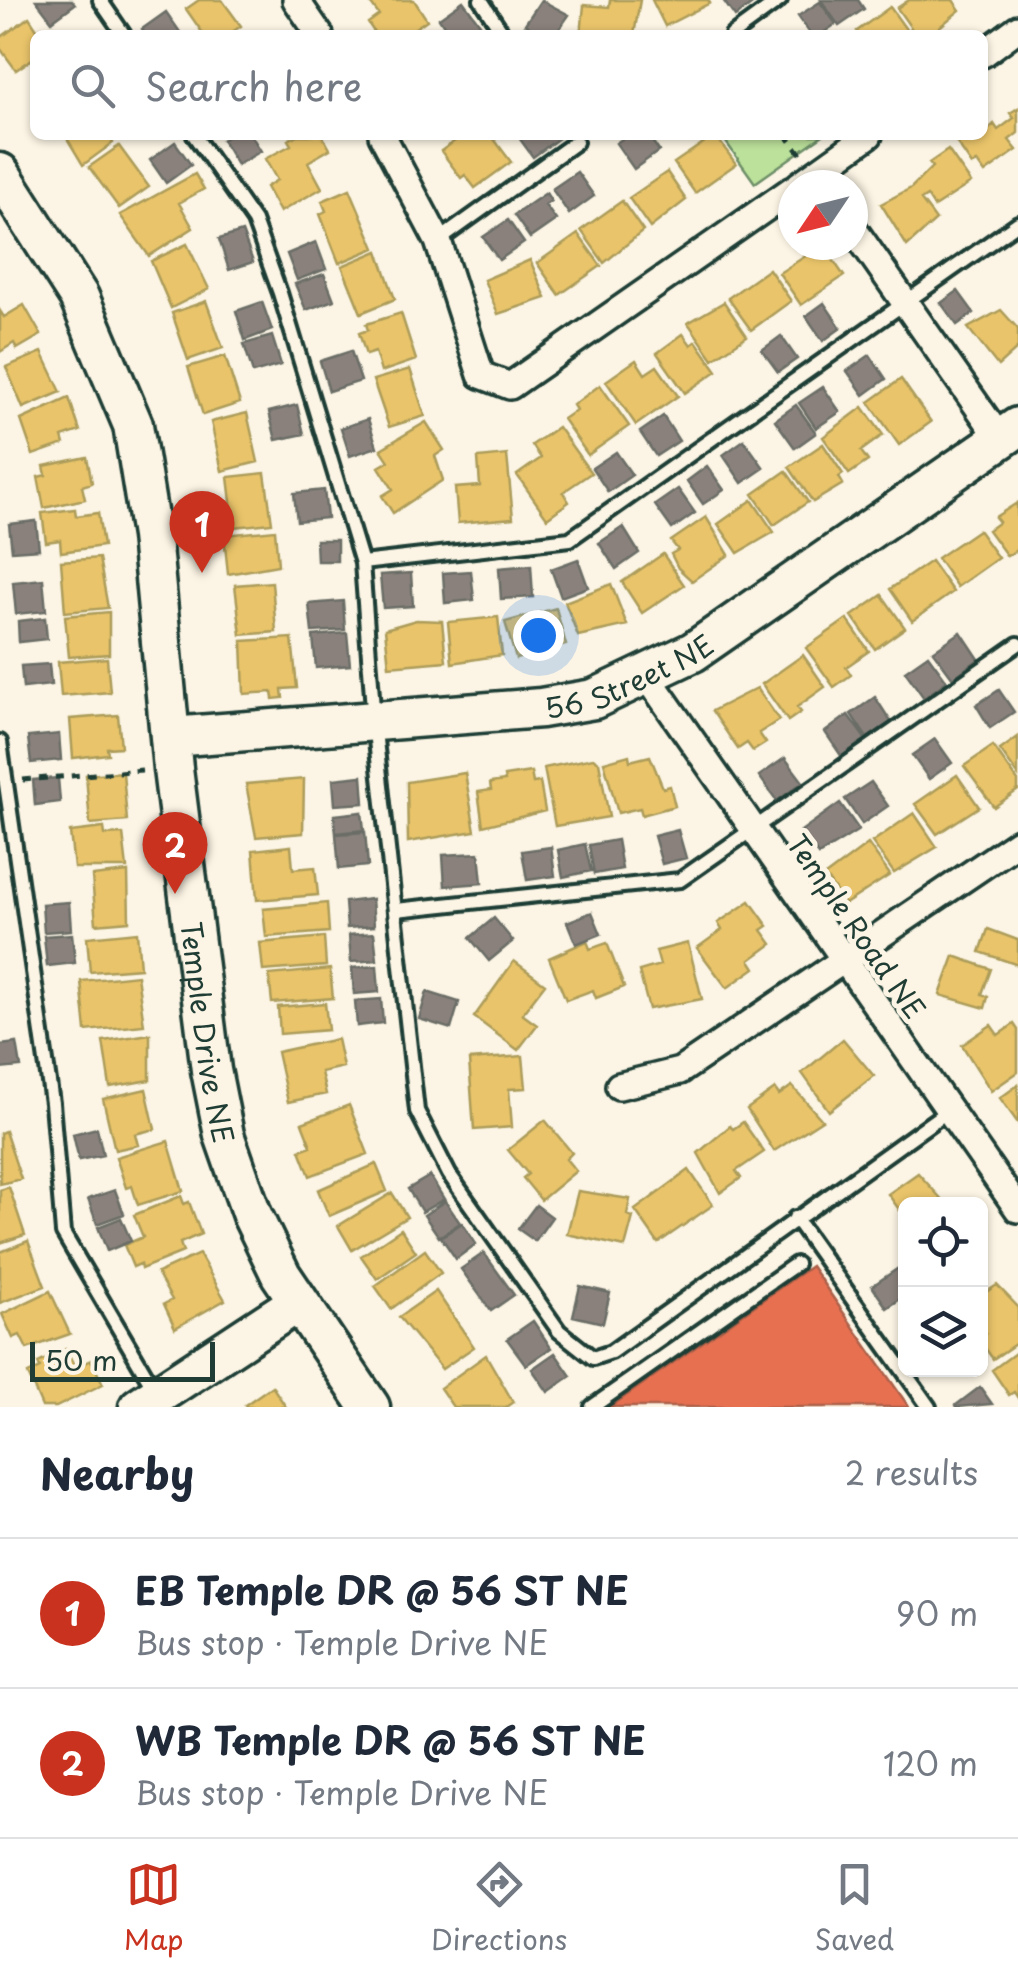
<!DOCTYPE html>
<meta charset="utf-8">
<style>
body{margin:0;font-family:"Playpen Sans",sans-serif;background:#f6f6f7;color:#1f2937}
.controls{position:absolute;right:30px;bottom:30px;display:grid;overflow:hidden;border-radius:15px;box-shadow:0 2px 8px #0004}
.controls button{width:90px;height:90px;display:grid;place-items:center;padding:0;border:0;border-bottom:2px solid #e0e1e3;background:#fff;color:#1f2937;font:50px sans-serif}
.compass{position:absolute;left:778px;top:170px;width:90px;height:90px;border-radius:50%;background:#fff;box-shadow:0 2px 8px #0004;rotate:235deg}
.scale{position:absolute;left:30px;bottom:25px;width:185px;box-sizing:border-box;padding-left:10px;border:5px solid #1f3d34;border-top:0;font-size:28px;line-height:35px;white-space:nowrap;color:#1f3d34;-webkit-text-stroke:8px #fcf5e5;paint-order:stroke}
.you{position:absolute;left:538px;top:635px;width:35px;height:35px;margin:-25px;border:8px solid #fff;border-radius:50%;background:#1a73e8;box-shadow:0 0 0 15px #1a73e833}
.badge{display:grid;place-items:center;width:65px;height:65px;border-radius:50%;background:#c8321e;color:#fff;font-size:32px;font-weight:700}
.pin{position:absolute;translate:-50% -82px;filter:drop-shadow(0 2px 5px #0008)}
.pin::after{content:'';position:absolute;top:52px;width:35px;height:30px;background:inherit;clip-path:polygon(0 0,100% 0,50% 100%)}
.list{margin:0;padding:0;list-style:none}
h2{display:flex;justify-content:space-between;align-items:center;height:130px;margin:0;padding:0 40px;font-size:42px}
h2 small{font-size:32px;font-weight:400;color:#747a83}
.list li{display:grid;grid-template-columns:65px 1fr auto;gap:30px;align-items:center;box-sizing:border-box;height:150px;padding:0 40px;border-top:2px solid #e0e1e3}
.list b{display:block;font-size:38px;white-space:nowrap}
.list p{margin:0;font-size:32px;white-space:nowrap;color:#747a83}
.list em{font-size:32px;font-style:normal;color:#747a83}
.icon{flex:none;width:55px;height:55px;fill:none;stroke:currentColor;stroke-width:2;stroke-linecap:round;stroke-linejoin:round}
.map{position:relative;flex:none;width:1018px;height:1407px;overflow:hidden}
.search{position:absolute;background:#fff;box-shadow:0 2px 8px #0004;left:30px;right:30px;top:30px;height:110px;display:flex;align-items:center;gap:25px;box-sizing:border-box;padding:0 35px;border-radius:15px;color:#747a83;font-size:38px}
.sheet{height:430px;background:#fff}
nav{display:flex;justify-content:space-around;align-items:center;box-sizing:border-box;height:140px;border-top:2px solid #e0e1e3;background:#fff;font-size:28px;color:#747a83}
nav a{display:grid;justify-items:center;gap:5px}
nav .on{color:#c8321e}
.map>svg:first-child{display:block}
.green{fill:#bce19b;stroke:#6e8f68;stroke-width:2.5}
.homes{fill:#e9c46a;stroke:#ac9c5a;stroke-width:2.5}
.shops{fill:#e76f51;stroke:#ab6048;stroke-width:2.5}
.industry{fill:#8a817c;stroke:#6a6d66;stroke-width:2.5}
.lines{fill:none;stroke-linecap:round;stroke-linejoin:round}
.lane-casing{stroke:#1f3d34;stroke-width:20}
.street-casing{stroke:#1f3d34;stroke-width:32}
.secondary-casing{stroke:#1f3d34;stroke-width:45}
.path{stroke:#1f3d34;stroke-width:5;stroke-dasharray:8 8;stroke-linecap:butt}
.lane{stroke:#fcf5e5;stroke-width:12}
.street{stroke:#fcf5e5;stroke-width:25}
.secondary{stroke:#fcf5e5;stroke-width:38}
.labels{text-anchor:middle;dominant-baseline:central;stroke-width:10;stroke-linejoin:round;paint-order:stroke}
.street-label{font-size:28px;fill:#1f3d34;stroke:#fcf5e5}
</style>
<div class="map">
<svg width="1018" height="1407" viewBox="0 0 1018 1407">
<rect width="100%" height="100%" fill="#fcf5e5"/>
<filter id="ink" filterUnits="userSpaceOnUse"><feTurbulence type="fractalNoise" baseFrequency=".01" numOctaves="2"/><feDisplacementMap in="SourceGraphic" scale="20" xChannelSelector="R" yChannelSelector="G"/><feConvolveMatrix kernelMatrix="1 2 1 2 8 2 1 2 1" color-interpolation-filters="sRGB"/></filter>
<g filter="url(#ink)">
<!-- green -->
<path class="green" d="M721 135H823L755 183Z"/>
<!-- homes -->
<path class="homes" d="M199 0H222L241 26 228 35H204L186 9Z
M368 0H414L427 20 405 35H376L368 23 379 15Z
M610 0H640L634 35H581L584 5 609 7Z
M652 0H708L710 3 665 26Z
M909 0H953L960 10 930 35H916L897 8Z
M890 7 910 35H860L857 31Z
M29 17 41 35H35V57L16 70 0 48V38Z
M1018 108V133L1009 140 1017 150 985 173 977 162 972 165 954 139 983 135 994 124 998 130 1014 118 1010 113Z
M65 135H108L113 143 83 165Z
M297 135H322L330 149 308 162 322 188 280 212 266 187 277 180 265 159 291 145 288 140Z
M463 135H491L511 162 475 188 465 175 461 178 441 151Z
M715 135 736 164 695 193 674 163Z
M119 146 149 187 119 208 89 167Z
M948 150 971 183 934 207 927 196 921 200 936 220 907 246 881 204 911 188 932 167 929 163Z
M667 172 686 200 650 228 629 198Z
M195 174 204 189 179 203 193 228 149 256 120 215Z
M350 189 375 248 339 263 320 214 326 211 322 201Z
M622 201 643 231 604 263 581 230Z
M578 234 601 266 559 295 537 263Z
M187 244 209 289 171 308 151 261Z
M823 245 844 276 801 305 779 273Z
M378 251 395 299 361 313 342 266Z
M530 260 546 298 498 314 484 280Z
M769 269 791 301 751 330 728 298Z
M206 301 223 348 188 360 172 313Z
M724 302 747 336 713 359 688 323Z
M24 305 41 335 17 349 14 343 0 352V311L4 317Z
M1001 310 1018 329V348L998 366 968 328Z
M401 313 416 360 381 372 375 352 366 355 359 333 368 330 366 324Z
M683 334 691 345 696 341 717 371 685 393 657 353Z
M42 352 61 392 23 408 6 367Z
M225 356 240 403 203 415 188 367Z
M636 360 645 374 657 366 678 396 636 425 606 381Z
M410 369 425 416 389 427 373 380Z
M901 379 931 422 899 445 869 402Z
M600 385 629 426 588 455 563 419 576 410 573 405Z
M69 398 80 431 62 437 64 444 33 455 21 420Z
M863 407 883 435 861 451 868 461 849 474 823 437Z
M247 413 258 462 222 471 211 422Z
M426 422 444 450 435 456 443 480 393 513 382 496 393 489 379 467 389 461 381 449Z
M558 427 591 473 563 492 569 502 547 518 517 475 541 458 532 445Z
M823 444 843 474 839 477 843 484 813 502 789 467Z
M507 455 513 518 458 523 455 488 480 486 478 458Z
M87 457 92 483 82 486 85 499 44 508 38 477 46 475 44 466Z
M786 471 808 502 774 525 753 494Z
M265 473 272 523 234 527 228 477Z
M752 500 774 532 738 553 718 524Z
M1017 503 1018 549 1007 556 988 530 999 522 995 517Z
M75 509 76 516 98 513 103 546 61 552 60 540 46 542 42 513Z
M706 517 729 555 692 581 678 568 671 554 678 550 671 541Z
M275 530 278 565 228 574 224 535Z
M978 530 998 558 957 587 937 558Z
M663 554 684 585 642 613 622 582Z
M99 558 108 608 65 612 61 561Z
M931 561 953 592 912 621 890 589Z
M272 582 276 632 241 635 235 585Z
M611 584 627 625 578 636 565 602Z
M882 595 905 628 875 649 852 616Z
M556 608 566 645 516 659 505 622Z
M109 612V654L69 657 65 616Z
M498 617 502 655 452 663 448 622Z
M847 619 869 651 846 667 851 675 834 687 806 648Z
M416 620 442 621 446 661 389 666 385 629Z
M292 638 297 688 282 689 283 698 273 699 272 692 244 694 242 641Z
M803 655 825 687 797 707 801 712 788 721 762 684Z
M107 658 110 692 61 696 58 662Z
M757 688 779 720 759 733 766 743 753 751 747 743 738 749 712 711Z
M118 715 121 747 107 748 108 754 73 758 70 719Z
M1018 737V775L1000 750Z
M993 746 1018 781V790L994 807 964 766Z
M629 755 630 761 650 756 663 788 670 786 675 806 642 815 640 808 618 813 604 762Z
M593 758 599 762 609 817 555 826 544 768Z
M123 772 127 821 90 824 86 775Z
M531 772 533 783 540 782 545 811 483 826 478 792 491 790 490 783 505 781 504 776Z
M465 773 475 831 408 842 407 782Z
M957 775 979 807 937 834 915 804Z
M304 779 303 833 256 837 246 784Z
M914 813 937 847 894 873 872 842Z
M104 828 105 835 123 834 127 868H74L70 832Z
M868 844 890 875 845 904 825 876Z
M291 846 293 869 315 867 318 895 257 900 253 850Z
M128 872 129 921 96 924 92 876Z
M750 901 768 926 762 930 772 944 750 960 755 968 727 988 697 948 722 930 718 923Z
M327 903 329 932 266 937 263 909Z
M988 929 1018 940V965L980 952Z
M137 932 140 968 90 972 87 937Z
M324 937 326 966 263 971 260 943Z
M587 941 590 949 607 943 624 987 596 998 593 990 566 1000 549 958Z
M688 943 702 999 649 1009 639 971 660 965 656 951Z
M954 956 991 969 982 994 988 997 985 1008 940 995Z
M514 961 545 984 522 1014 537 1025 518 1050 474 1017Z
M330 969 333 998 272 1003 269 975Z
M137 975 144 1025 86 1031 81 981Z
M325 1003 328 1030 280 1034 278 1007Z
M1014 1024 1018 1030V1072L991 1091 962 1045 991 1025 998 1035Z
M150 1034V1080L110 1087 103 1041Z
M337 1039 343 1067 321 1072 326 1094 288 1102 277 1052Z
M843 1039 874 1076 829 1111 802 1073Z
M523 1056 526 1088 509 1089 512 1127 474 1130 469 1060Z
M1018 1085V1123L1000 1098Z
M792 1086 822 1120 774 1151 747 1109 775 1089 779 1095Z
M146 1089 155 1129 135 1134 138 1145 115 1150 103 1099Z
M349 1105 368 1154 310 1176 300 1150 311 1146 302 1123Z
M545 1120 572 1153 566 1159 576 1171 541 1200 523 1178 528 1174 508 1150Z
M743 1122 764 1152 736 1171 741 1178 720 1193 698 1153 730 1126 733 1129Z
M5 1131 21 1179 0 1184V1133Z
M168 1141 183 1191 138 1205 132 1186 126 1188 116 1157Z
M376 1164 387 1191 329 1216 318 1190Z
M689 1170 713 1205 658 1243 635 1210Z
M918 1173 946 1204H906V1219L888 1194Z
M9 1187 25 1235 0 1243V1190Z
M578 1191 630 1199 627 1215 633 1217 625 1247 567 1234Z
M392 1193 407 1217 352 1250 338 1226Z
M181 1196 184 1204 189 1202 201 1234 180 1243 183 1252 141 1269 140 1264 133 1267 124 1245 143 1237 134 1215Z
M401 1229 416 1252 377 1279 361 1256Z
M28 1241 45 1286 0 1303V1252Z
M425 1250 441 1273 391 1309 375 1286Z
M199 1254 225 1300 175 1328 164 1304 172 1300 157 1273Z
M997 1285 1018 1307V1342L993 1359 980 1341 986 1333 980 1325V1296Z
M50 1291 70 1334 27 1349 20 1335 13 1338 2 1314Z
M436 1291 474 1347 442 1369 399 1317Z
M66 1349 75 1367 91 1360 103 1384 56 1407H42L28 1374 40 1368 38 1363Z
M1018 1351V1398L1014 1392 1009 1395 992 1370Z
M486 1355 513 1402 506 1407H453L440 1388Z
M272 1386 286 1407H247L245 1405Z"/>
<!-- shops -->
<path class="shops" d="M811 1266 909 1407H610Z"/>
<!-- industry -->
<path class="industry" d="M36 0H72L75 4 52 21Z
M541 0 569 15 555 35H541L525 24Z
M723 0H754L755 2 735 17Z
M821 0H858L864 9 839 26Z
M463 1 480 24 464 35H450L439 18Z
M820 2 836 24 820 35H811L798 16Z
M166 12 182 35H146L142 29Z
M230 135H251L261 151 237 165 222 140Z
M517 135H557L559 138 533 157Z
M628 135H648L659 151 634 169 616 143Z
M175 142 191 165 166 183 150 160Z
M577 172 594 196 569 214 552 189Z
M546 193 551 201 545 205 556 220 530 238 514 215Z
M508 220 524 243 499 260 483 237Z
M242 232 253 262 229 270 219 239Z
M316 242 326 269 297 280 287 254Z
M324 274 334 300 306 310 295 284Z
M958 291 974 313 957 325 941 303Z
M262 302 272 330 245 340 236 311Z
M824 303 841 328 823 341 806 316Z
M272 336 281 365 253 373 244 344Z
M781 336 797 359 778 372 762 350Z
M351 351 361 381 329 391 320 361Z
M870 355 886 379 864 395 847 371Z
M823 387 840 412 816 428 799 403Z
M297 405 304 434 276 440 269 412Z
M796 405 816 433 795 448 775 420Z
M663 416 679 441 656 456 640 432Z
M368 419 377 447 350 456 341 428Z
M744 440 764 468 742 483 723 455Z
M616 452 632 475 608 492 592 468Z
M707 466 724 490 703 504 687 481Z
M678 489 695 513 672 529 655 505Z
M324 490 327 518 297 521 294 493Z
M36 521 39 549 12 551 9 524Z
M623 527 639 553 616 569 599 543Z
M316 540H337V561H317Z
M578 559 588 587 561 597 551 569Z
M531 565 533 597 501 599 499 568Z
M471 571 474 600 445 603 443 573Z
M411 573 413 606 383 608 380 575Z
M43 579 46 611 16 614 13 582Z
M343 601 345 630 312 632 309 604Z
M45 618 47 639 19 642 18 621Z
M961 632 979 659 953 678 933 651Z
M347 633 350 665 316 668 313 636Z
M928 655 947 681 924 698 905 671Z
M49 664 51 685 23 688 21 666Z
M999 690 1014 712 990 728 976 705Z
M875 697 891 722 867 738 851 714Z
M848 715 866 740 842 757 825 732Z
M59 734 61 760 31 763 28 737Z
M935 739 952 763 929 779 912 755Z
M785 758 803 782 777 801 759 776Z
M362 776 364 803 335 805 333 779Z
M58 778 60 802 35 805 33 780Z
M871 782 888 806 862 824 845 799Z
M840 803 859 830 818 855 801 831Z
M362 812 364 830 336 833 334 815Z
M678 830 686 858 662 864 654 836Z
M365 832 368 866 339 869 336 834Z
M617 840 622 869 594 874 589 845Z
M585 844 591 871 563 877 558 850Z
M551 847 555 876 527 880 522 851Z
M479 853 482 883 445 886 443 855Z
M372 899 374 926 347 928 345 902Z
M69 902 71 930 44 932 42 904Z
M592 912 601 934 576 944 567 922Z
M494 918 513 941 489 961 470 938Z
M374 933 377 960 351 962 349 935Z
M72 934 75 963 47 966 44 936Z
M377 966 379 992 354 994 352 968Z
M427 992 459 1002 451 1029 419 1019Z
M381 999 383 1023 357 1026 355 1001Z
M17 1043 21 1067 0 1069V1045Z
M97 1128 103 1155 79 1160 73 1134Z
M430 1176 444 1199 422 1212 408 1189Z
M115 1190 124 1214 97 1224 88 1199Z
M445 1201 460 1223 439 1237 424 1215Z
M536 1205 552 1217 535 1241 518 1229Z
M121 1218 131 1241 107 1251 98 1227Z
M462 1223 476 1244 456 1259 441 1237Z
M484 1253 514 1295 491 1311 461 1269Z
M900 1267 906 1275V1295L887 1308 872 1286Z
M580 1286 610 1293 603 1323 573 1316Z
M533 1321 551 1348 526 1365 507 1339Z
M555 1353 571 1376 548 1392 532 1369Z
M980 1387 992 1404 957 1407 956 1405Z"/>
<g class="lines">
<!-- lane casing -->
<g class="lane-casing">
<path id="lane" d="M100 0 124 35
M481 0 504 35
M732 35 780 0
M194 135 254 221 280 293 362 563 374 722 417 1111 449 1174 559 1331 593 1358 611 1352 949 1110
M438 241 576 142
M362 563 570 539 1018 223
M0 742 52 1103 63 1233 156 1392
M396 910 680 880 1018 644
M795 1218 929 1407
M592 1407 796 1264"/>
</g>
<!-- street casing -->
<g class="street-casing">
<path id="street" d="M296 0 320 35
M983 54 1018 28
M382 135 438 241 481 375 510 386 793 189
M799 185 869 135
M853 228 1001 440
M647 676 1018 1209
M619 1086 680 1071 1018 842"/>
</g>
<!-- secondary casing -->
<g class="secondary-casing">
<g id="secondary">
<path id="s1" d="M0 173 79 297 133 425 151 536 173 769 211 1070 224 1135 252 1215 281 1275 370 1407"/>
<path id="s2" d="M171 737 541 708 594 699 693 652 1018 427"/>
<path d="M139 1407 297 1303"/>
</g>
</g>
<!-- path -->
<path class="path" d="M786 135 802 155
M23 780 142 770"/>
<!-- lane -->
<use href="#lane" class="lane"/>
<!-- street -->
<use href="#street" class="street"/>
<!-- secondary -->
<use href="#secondary" class="secondary"/>
</g>
</g>
<g class="labels">
<!-- street labels -->
<g class="street-label">
<text stroke="none"><textPath href="#s2" startOffset="465">56 Street NE</textPath></text>
<text transform="translate(857 926) rotate(55)">Temple Road NE</text>
<text stroke="none"><textPath href="#s1" startOffset="898">Temple Drive NE</textPath></text>
</g>
</g>
</svg>
<div class="controls">
<button><svg class="icon" aria-label="locate" viewBox="0 0 24 24"><circle cx="12" cy="12" r="6"/><path d="M12 2v4M12 18v4M2 12h4M18 12h4"/></svg></button>
<button><svg class="icon" aria-label="layers" viewBox="0 0 24 24"><path d="M12 4l9 5-9 5-9-5zM3 14l9 5 9-5"/></svg></button>
</div>
<svg class="compass" viewBox="-18 -18 36 36"><path d="M0-13l5 13h-10z" fill="#e53935"/><path d="M0 13l5-13h-10z" fill="#747a83"/></svg>
<div class="scale">50 m</div>
<div class="you"></div>
<div class="pin badge" style="left:202px;top:573px">1</div>
<div class="pin badge" style="left:175px;top:894px">2</div>
<div class="search"><svg class="icon" aria-label="search" viewBox="0 0 24 24"><circle cx="10" cy="10" r="6"/><path d="M15 15l6 6"/></svg>Search here</div>
</div>
<section class="sheet">
<h2>Nearby<small>2 results</small></h2>
<ul class="list">
<li><span class="badge">1</span><div><b>EB Temple DR @ 56 ST NE</b><p>Bus stop · Temple Drive NE</p></div><em>90 m</em></li>
<li><span class="badge">2</span><div><b>WB Temple DR @ 56 ST NE</b><p>Bus stop · Temple Drive NE</p></div><em>120 m</em></li>
</ul>
</section>
<nav>
<a class="on"><svg class="icon" aria-label="map" viewBox="0 0 24 24"><path d="M3 6l6-2 6 2 6-2v14l-6 2-6-2-6 2zM9 4v14M15 6v14"/></svg>Map</a>
<a><svg class="icon" aria-label="directions" viewBox="0 0 24 24"><path d="M12 3l9 9-9 9-9-9zM9 14v-3h6M13 9l2 2-2 2"/></svg>Directions</a>
<a><svg class="icon" aria-label="saved" viewBox="0 0 24 24"><path d="M7 4h10v16l-5-4-5 4z"/></svg>Saved</a>
</nav>
